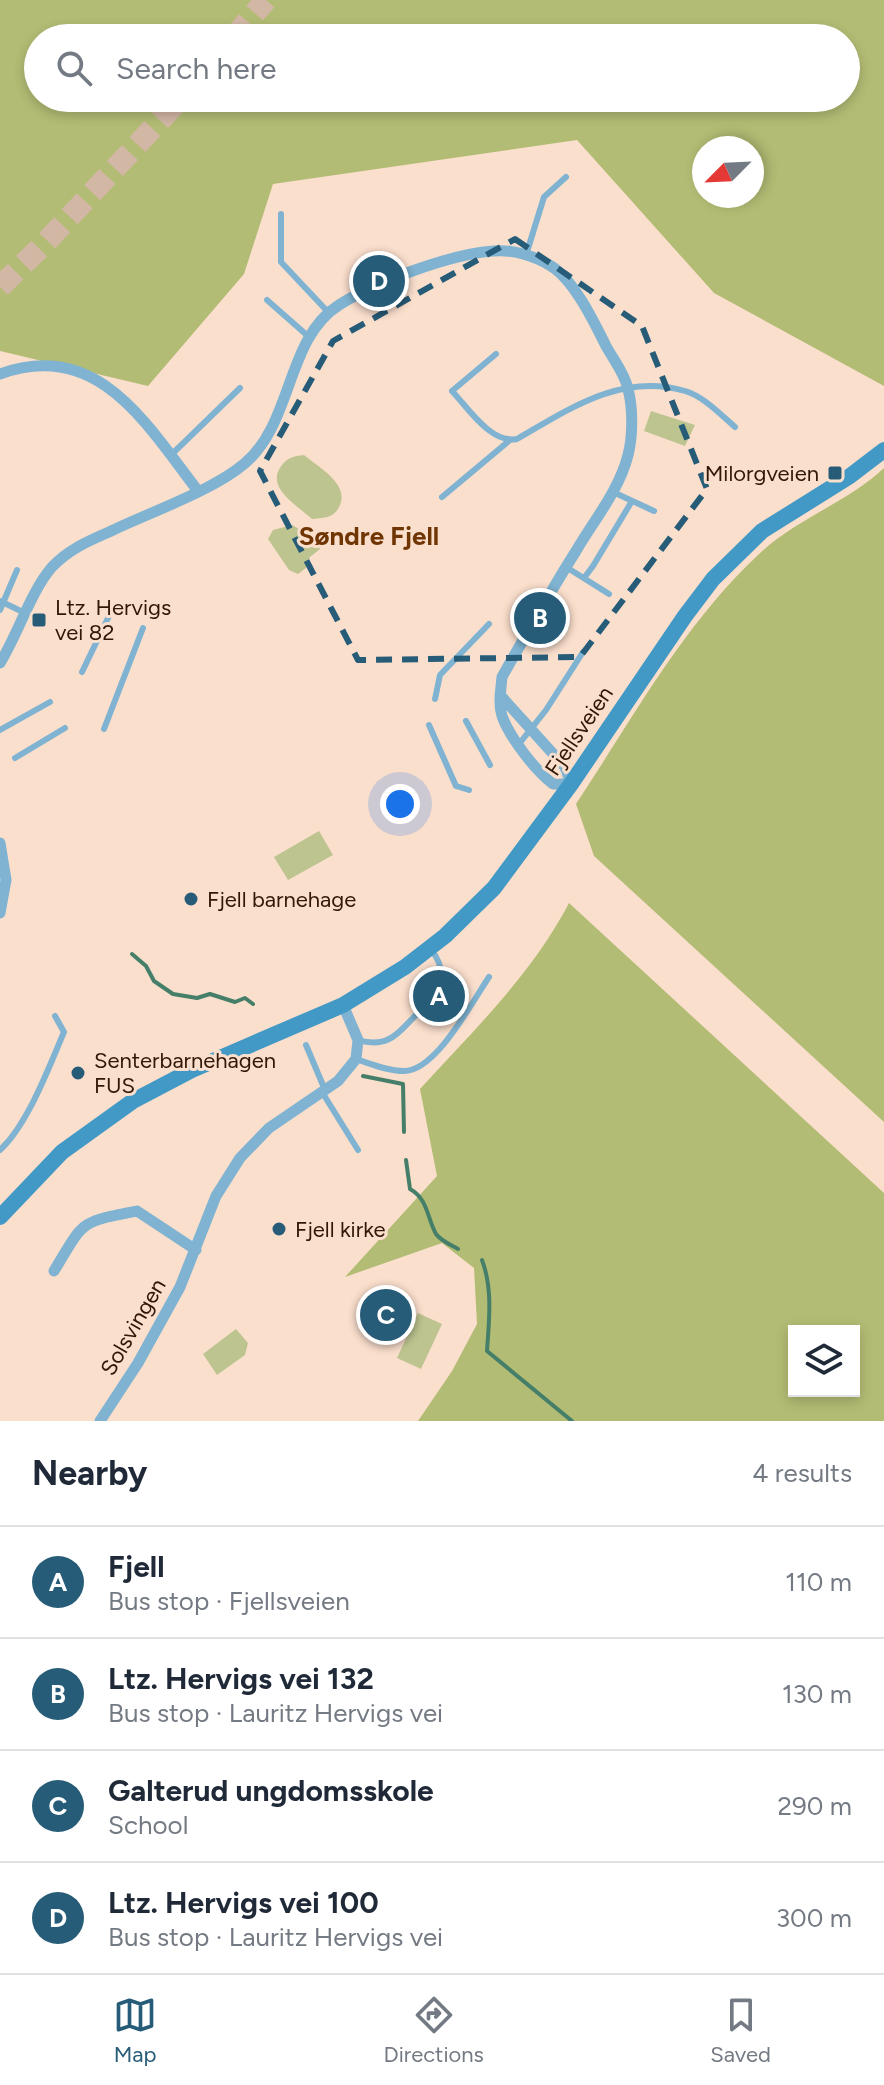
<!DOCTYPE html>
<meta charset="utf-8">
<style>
body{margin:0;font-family:Figtree,sans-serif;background:#f2f2f3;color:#1f2937}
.controls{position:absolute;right:24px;bottom:24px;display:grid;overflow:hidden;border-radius:0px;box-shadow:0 4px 12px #0003}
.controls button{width:72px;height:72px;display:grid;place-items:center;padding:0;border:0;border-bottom:2px solid #e0e1e3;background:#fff;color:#1f2937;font:40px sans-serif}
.compass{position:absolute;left:692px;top:136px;width:72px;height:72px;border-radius:50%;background:#fff;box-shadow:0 4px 12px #0003;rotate:246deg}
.you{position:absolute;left:400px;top:804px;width:28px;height:28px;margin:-20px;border:6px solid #fff;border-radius:50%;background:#1a73e8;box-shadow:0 0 0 12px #1a73e833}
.badge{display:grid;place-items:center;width:52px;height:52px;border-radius:50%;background:#275c78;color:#fff;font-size:26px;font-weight:700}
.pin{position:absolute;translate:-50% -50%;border:4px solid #fff;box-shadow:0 2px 8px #0006}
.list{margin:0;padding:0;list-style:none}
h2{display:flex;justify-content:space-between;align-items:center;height:104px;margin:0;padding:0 32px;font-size:34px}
h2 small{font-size:26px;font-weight:400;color:#747a83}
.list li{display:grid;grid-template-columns:52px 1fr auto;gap:24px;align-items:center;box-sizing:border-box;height:112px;padding:0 32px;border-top:2px solid #e0e1e3}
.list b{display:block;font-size:30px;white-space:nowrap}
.list p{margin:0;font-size:26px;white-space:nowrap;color:#747a83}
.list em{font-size:26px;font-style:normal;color:#747a83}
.icon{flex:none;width:44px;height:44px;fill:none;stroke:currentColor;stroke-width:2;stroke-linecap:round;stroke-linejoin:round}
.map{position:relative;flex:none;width:884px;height:1421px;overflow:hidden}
.search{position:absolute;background:#fff;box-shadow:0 4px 12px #0003;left:24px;right:24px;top:24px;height:88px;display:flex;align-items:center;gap:20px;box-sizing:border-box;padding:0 28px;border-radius:44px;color:#747a83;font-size:30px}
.sheet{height:552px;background:#fff}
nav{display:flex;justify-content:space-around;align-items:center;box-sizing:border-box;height:112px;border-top:2px solid #e0e1e3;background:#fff;font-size:22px;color:#747a83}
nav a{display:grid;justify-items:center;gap:4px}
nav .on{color:#275c78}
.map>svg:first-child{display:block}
.green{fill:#bdc48f}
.forest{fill:#b3bc74;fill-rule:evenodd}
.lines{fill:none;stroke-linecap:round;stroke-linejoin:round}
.stream{stroke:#467f69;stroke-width:4}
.motorway-tunnel{stroke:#d2b7a5;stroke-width:22;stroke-dasharray:22 11;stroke-linecap:butt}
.service{stroke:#7fb3d1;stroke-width:6}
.minor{stroke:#7fb3d1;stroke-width:11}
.secondary{stroke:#4399c5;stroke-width:16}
.marked{fill:none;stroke:#275c78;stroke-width:6;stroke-dasharray:16 10;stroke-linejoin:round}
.poi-dot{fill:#275c78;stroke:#fbdfcd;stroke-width:3}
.labels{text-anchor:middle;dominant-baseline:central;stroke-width:6;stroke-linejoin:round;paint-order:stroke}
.poi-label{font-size:22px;fill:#301706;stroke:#fbdfcd;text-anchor:start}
.street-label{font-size:22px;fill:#301706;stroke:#fbdfcd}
.quarter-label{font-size:26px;font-weight:bold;fill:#6f3603;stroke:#fbdfcd}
</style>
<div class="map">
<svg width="884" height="1421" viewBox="0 0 884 1421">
<rect width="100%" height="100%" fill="#fbdfcd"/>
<!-- green -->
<path class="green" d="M651 411 695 425 685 446 644 431Z
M304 455C318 467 349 483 340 505 335 518 324 518 312 519 297 505 264 487 282 465 288 457 295 456 304 455Z
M292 525 319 540 320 549 310 557 306 568 298 574 289 570 268 539 273 530Z
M319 831 333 855 288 880 274 857Z
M418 1313 442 1324 421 1369 397 1358Z
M236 1329 248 1343 245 1355 217 1375 203 1354Z"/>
<!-- forest -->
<path class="forest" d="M0 0H884V386L714 293 577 140 273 184 244 274 148 386 0 351ZM38 38H846V98H38ZM704 148H752V196H704Z
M884 468V1122L594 856 576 804C633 718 683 625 759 554 797 518 847 503 884 468Z
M569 903 884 1193V1421H418L452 1371 477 1324 474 1268 442 1243 345 1277 437 1176 420 1089C474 1030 532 974 569 903ZM854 1331V1391H794V1331Z"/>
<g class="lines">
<!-- stream -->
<path class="stream" d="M132 954 146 966 154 981 173 994 197 998 210 994 235 1002 245 998 253 1004
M363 1076 403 1084 404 1132
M406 1160 410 1189C428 1199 427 1218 436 1234 441 1241 451 1245 458 1249
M482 1260C493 1289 489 1321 487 1351L572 1421"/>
<!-- motorway-tunnel -->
<path class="motorway-tunnel" d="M233 38 266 0
M0 287 46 242 181 98"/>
<!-- service -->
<path class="service" d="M281 214V262L328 312
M526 255 544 197 566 177
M267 300 309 337
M496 354 452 391C468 408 491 444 517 439 569 409 622 372 685 391 703 396 720 414 735 427
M170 456 240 388
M613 492 654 511
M442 497 510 440
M566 567 609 594
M584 578 593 566 632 501
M0 601 27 614
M0 610 17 570
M82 672 110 614
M435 699 440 675 489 624
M466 721 490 765
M429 725 456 786 469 790
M104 729 143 628
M0 730 50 702
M519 744 546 710 583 652
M15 758 65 728
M358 1040C368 1043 379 1044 389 1039 398 1035 406 1025 413 1018 436 996 454 978 430 948
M306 1045 325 1090
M356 1059C371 1064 388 1071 404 1071 436 1071 472 1002 489 977
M322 1092 358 1150
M0 1150C28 1124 49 1067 64 1032L55 1016"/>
<!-- minor -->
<path class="minor" d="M0 374C98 338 147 425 198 491
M0 663C18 634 31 591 52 567 68 550 88 541 109 532 148 513 212 491 244 464 293 424 286 338 339 305 375 282 451 254 493 251 512 249 535 256 551 266 574 280 594 322 606 346 613 359 625 374 628 389 633 408 633 436 628 455 619 491 594 520 576 551 550 592 526 635 502 677 501 689 498 704 502 716 510 738 535 770 553 784H571L565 767 500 695
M0 843 6 880 0 913
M54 1271C84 1221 79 1222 137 1211L196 1250
M100 1421 138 1363 180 1287 216 1196 240 1158 269 1128 338 1081 356 1059 358 1040 343 1005"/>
<!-- secondary -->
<path class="secondary" d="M0 1217 62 1152 133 1101 192 1070 343 1005 405 967 445 936 494 888 571 784 685 616 713 579 762 531 850 476 884 450"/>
</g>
<!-- marked area -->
<path class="marked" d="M515 239 642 326 707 489 580 657 358 660 260 471 333 341Z"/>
<!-- markers -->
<g class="poi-dot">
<rect x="827" y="465" width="16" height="16" rx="4"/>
<rect x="31" y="612" width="16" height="16" rx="4"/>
<circle cx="191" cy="899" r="8"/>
<circle cx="78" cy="1073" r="8"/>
<circle cx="279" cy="1229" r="8"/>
</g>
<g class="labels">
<!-- poi labels -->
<g class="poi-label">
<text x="819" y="473" text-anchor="end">Milorgveien</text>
<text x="55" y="607">Ltz. Hervigs<tspan x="55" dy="25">vei 82</tspan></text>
<text x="207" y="899">Fjell barnehage</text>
<text x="94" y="1060">Senterbarnehagen<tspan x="94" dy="25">FUS</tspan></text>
<text x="295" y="1229">Fjell kirke</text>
</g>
<!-- street labels -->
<g class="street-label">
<text transform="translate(579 731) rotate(-56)">Fjellsveien</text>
<text transform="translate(133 1327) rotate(-60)">Solsvingen</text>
</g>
<!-- quarter labels -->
<g class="quarter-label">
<text x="369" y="536">Søndre Fjell</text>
</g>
</g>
</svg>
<div class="controls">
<button><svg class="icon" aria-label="layers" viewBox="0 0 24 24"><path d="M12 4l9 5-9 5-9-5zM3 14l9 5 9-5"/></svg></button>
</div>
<svg class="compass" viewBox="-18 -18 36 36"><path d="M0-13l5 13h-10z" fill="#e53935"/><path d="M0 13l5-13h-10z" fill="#747a83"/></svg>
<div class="you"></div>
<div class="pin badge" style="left:439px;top:996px">A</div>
<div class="pin badge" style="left:540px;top:618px">B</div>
<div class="pin badge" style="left:386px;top:1315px">C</div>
<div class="pin badge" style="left:379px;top:281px">D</div>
<div class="search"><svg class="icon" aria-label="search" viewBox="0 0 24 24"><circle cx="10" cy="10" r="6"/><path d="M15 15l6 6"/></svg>Search here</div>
</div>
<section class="sheet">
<h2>Nearby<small>4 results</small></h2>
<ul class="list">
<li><span class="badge">A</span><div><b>Fjell</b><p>Bus stop · Fjellsveien</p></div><em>110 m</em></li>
<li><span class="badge">B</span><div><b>Ltz. Hervigs vei 132</b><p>Bus stop · Lauritz Hervigs vei</p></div><em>130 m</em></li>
<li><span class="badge">C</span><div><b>Galterud ungdomsskole</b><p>School</p></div><em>290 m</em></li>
<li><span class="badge">D</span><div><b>Ltz. Hervigs vei 100</b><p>Bus stop · Lauritz Hervigs vei</p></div><em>300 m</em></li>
</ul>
</section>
<nav>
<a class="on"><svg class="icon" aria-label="map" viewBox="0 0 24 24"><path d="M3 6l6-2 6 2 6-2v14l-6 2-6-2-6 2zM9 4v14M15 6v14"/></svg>Map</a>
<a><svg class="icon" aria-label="directions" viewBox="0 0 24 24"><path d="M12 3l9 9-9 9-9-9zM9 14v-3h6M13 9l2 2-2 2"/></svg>Directions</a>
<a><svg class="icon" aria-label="saved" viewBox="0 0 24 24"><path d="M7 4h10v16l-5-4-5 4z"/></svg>Saved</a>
</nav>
